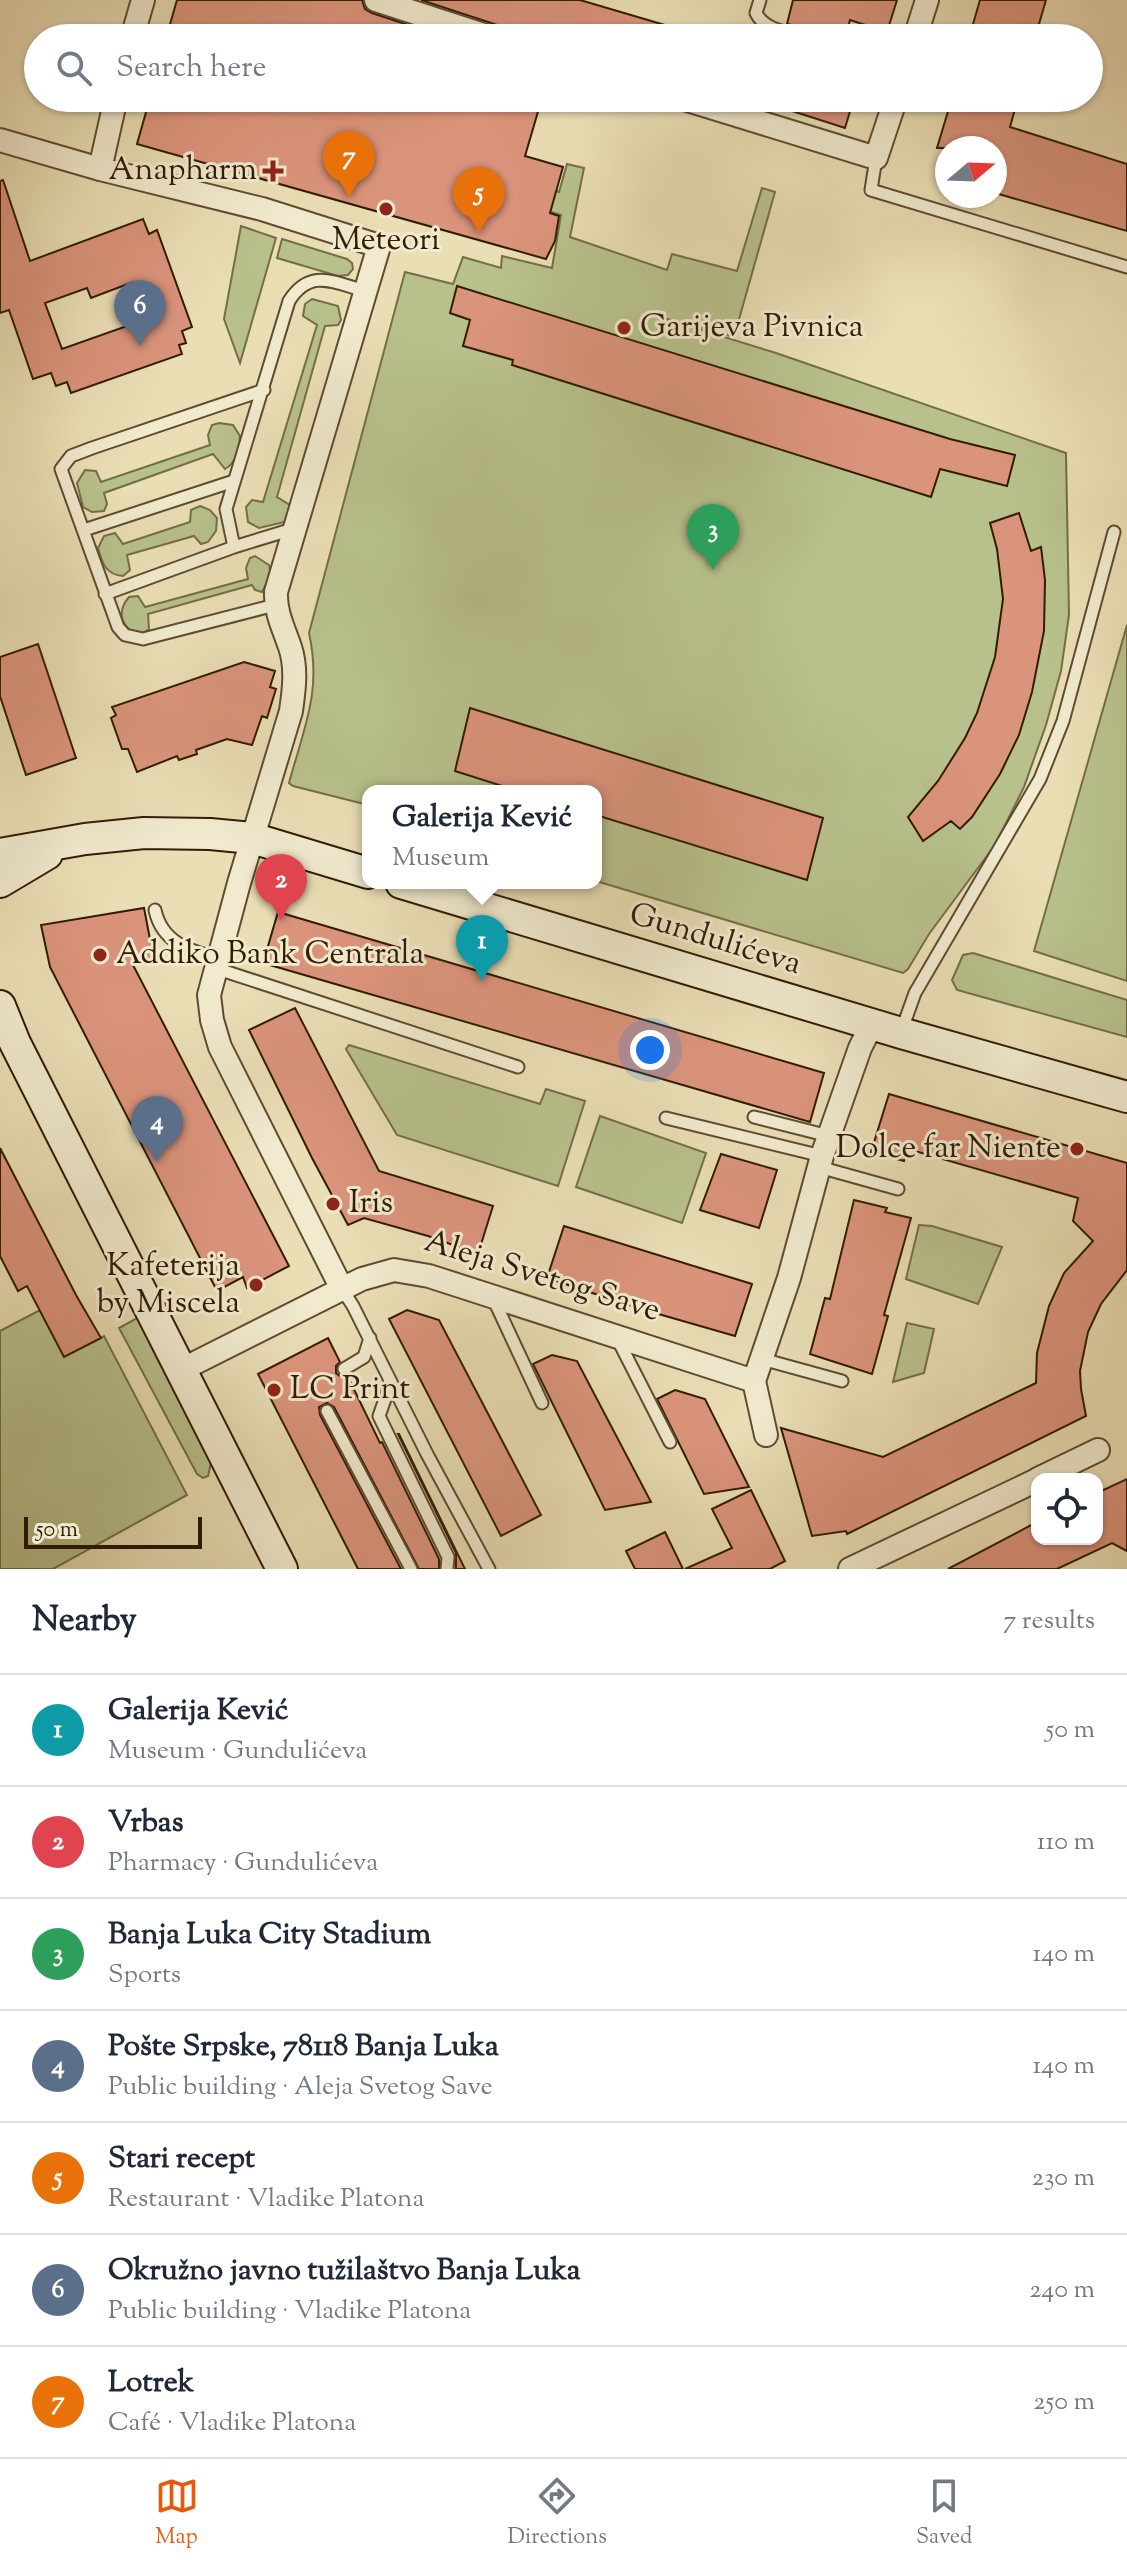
<!DOCTYPE html>
<meta charset="utf-8">
<style>
body{margin:0;font-family:"Sorts Mill Goudy",serif;background:#f6f6f7;color:#1f2937}
.controls{position:absolute;right:24px;bottom:24px;display:grid;overflow:hidden;border-radius:16px;box-shadow:0 2px 6px #0004}
.controls button{width:72px;height:72px;display:grid;place-items:center;padding:0;border:0;border-bottom:2px solid #e0e1e3;background:#fff;color:#1f2937;font:40px sans-serif}
.compass{position:absolute;left:935px;top:136px;width:72px;height:72px;border-radius:50%;background:#fff;box-shadow:0 2px 6px #0004;rotate:71deg}
.scale{position:absolute;left:24px;bottom:20px;width:178px;box-sizing:border-box;padding-left:8px;border:4px solid #311c04;border-top:0;font-size:22px;line-height:28px;white-space:nowrap;color:#311c04;-webkit-text-stroke:6px #f1eacf;paint-order:stroke}
.you{position:absolute;left:650px;top:1050px;width:28px;height:28px;margin:-20px;border:6px solid #fff;border-radius:50%;background:#1a73e8;box-shadow:0 0 0 12px #1a73e833}
.badge{display:grid;place-items:center;width:52px;height:52px;border-radius:50%;background:#ea580c;color:#fff;font-size:26px;font-weight:700}
.pin{position:absolute;translate:-50% -66px;filter:drop-shadow(0 2px 4px #0008)}
.pin::after{content:'';position:absolute;top:42px;width:28px;height:24px;background:inherit;clip-path:polygon(0 0,100% 0,50% 100%)}
.popup{position:absolute;left:362px;top:785px;width:240px;height:104px;box-sizing:border-box;display:grid;place-content:center;border-radius:16px;background:#fff;filter:drop-shadow(0 2px 6px #0005);font-size:26px;white-space:nowrap;color:#747a83}
.popup b{font-size:30px;color:#1f2937}
.popup::after{content:'';position:absolute;left:50%;top:100%;margin-left:-16px;border:16px solid transparent;border-top-color:#fff}
.list{margin:0;padding:0;list-style:none}
h2{display:flex;justify-content:space-between;align-items:center;height:104px;margin:0;padding:0 32px;font-size:34px}
h2 small{font-size:26px;font-weight:400;color:#747a83}
.list li{display:grid;grid-template-columns:52px 1fr auto;gap:24px;align-items:center;box-sizing:border-box;height:112px;padding:0 32px;border-top:2px solid #e0e1e3}
.list b{display:block;font-size:30px;white-space:nowrap}
.list p{margin:0;font-size:26px;white-space:nowrap;color:#747a83}
.list em{font-size:26px;font-style:normal;color:#747a83}
.icon{flex:none;width:44px;height:44px;fill:none;stroke:currentColor;stroke-width:2;stroke-linecap:round;stroke-linejoin:round}
.map{position:relative;flex:none;width:1127px;height:1569px;overflow:hidden}
.search{position:absolute;background:#fff;box-shadow:0 2px 6px #0004;left:24px;right:24px;top:24px;height:88px;display:flex;align-items:center;gap:20px;box-sizing:border-box;padding:0 28px;border-radius:44px;color:#747a83;font-size:30px}
.sheet{height:888px;background:#fff}
nav{display:flex;justify-content:space-around;align-items:center;box-sizing:border-box;height:112px;border-top:2px solid #e0e1e3;background:#fff;font-size:22px;color:#747a83}
nav a{display:grid;justify-items:center;gap:4px}
nav .on{color:#ea580c}
.map>svg:first-child{display:block}
.green{fill:#b8c18c;stroke:#746e48;stroke-width:2}
.building{fill:#db947c;stroke:#311c04;stroke-width:2;fill-rule:evenodd}
.lines{fill:none;stroke-linecap:round;stroke-linejoin:round}
.lane-casing{stroke:#5f4c30;stroke-width:15}
.street-casing{stroke:#5f4c30;stroke-width:26}
.secondary-casing{stroke:#311c04;stroke-width:34}
.lane{stroke:#f1eacf;stroke-width:11}
.street{stroke:#f1eacf;stroke-width:22}
.secondary{stroke:#f1eacf;stroke-width:30}
.poi-dot{fill:#8f2418;stroke:#f1eacf;stroke-width:3}
.labels{text-anchor:middle;dominant-baseline:central;stroke-width:6;stroke-linejoin:round;paint-order:stroke}
.poi-label{font-size:32px;fill:#311c04;stroke:#f1eacf;text-anchor:start}
.street-label{font-size:32px;fill:#311c04;stroke:#f1eacf}
</style>
<div class="map">
<svg width="1127" height="1569" viewBox="0 0 1127 1569">
<rect width="100%" height="100%" fill="#eadeb5"/>
<filter id="stains"><feTurbulence type="fractalNoise" baseFrequency=".0025" numOctaves="4"/><feColorMatrix values="0 0 0 0 .2 0 0 0 0 .09 0 0 0 0 .02 0 0 0 .5 -.17"/></filter>
<radialGradient id="worn" r=".72"><stop offset=".6" stop-color="#630" stop-opacity="0"/><stop offset="1" stop-color="#630" stop-opacity=".3"/></radialGradient>
<!-- green -->
<path class="green" d="M567 164 584 168 570 237 667 270 672 254 737 271 762 188 775 192 734 337 656 316 776 353 1066 453 1069 615 1061 671 1046 725 1024 787 995 845 929 934 908 969 903 973 596 881V791H368V805L293 786 289 783C304 727 322 692 309 633L405 272 453 284 463 257 501 268 502 256 552 268 561 215 515 201 518 181 559 192Z
M241 226 276 238 240 363 224 319Z
M282 239 347 259 352 263 353 269 348 275 338 276 277 258Z
M312 299 338 306 341 320 338 325 325 326 277 497 290 505 289 518 284 522 259 528 248 522 246 507 252 500 263 502 317 325 303 316 305 304Z
M219 423 233 425 240 436C239 449 237 462 225 469L213 454 104 493 107 504 104 511 92 512 83 507 77 483 85 470 96 471 101 482 210 445 208 435 212 425Z
M200 506 210 510 217 518 216 531 208 542 201 544 194 536 127 555 130 570 123 576C106 575 102 563 98 548L104 536 115 533 123 544 190 522 191 510Z
M255 556 269 565 271 575 262 592 255 590 252 585 148 614 149 629 141 635C121 630 116 612 129 597L138 596 145 607 248 579 246 568 250 558Z
M1127 625V981L1034 951Z
M973 953 1127 1000V1037L957 990 952 980 963 955Z
M349 1045 540 1104 546 1089 585 1101 558 1186 397 1135 346 1049Z
M600 1116 706 1153 682 1223 576 1187Z
M919 1225 932 1226 1002 1247 978 1304 906 1279Z
M40 1310 64 1357 104 1336 187 1495 53 1569H0V1331Z
M139 1317 207 1450 211 1463 208 1476 203 1478 197 1474 119 1328Z
M907 1323 934 1329 924 1373 893 1382Z"/>
<!-- building -->
<path class="building" d="M177 0H362L365 9 372 13 448 38H166Z
M421 0H580L692 33 691 38H507L504 29 497 25Z
M793 0H897L887 32 850 20 845 38H823L814 30 787 24Z
M980 0H1046L1035 38H969Z
M150 98H542L525 156 563 167 550 213 559 216 555 241 546 259 137 144Z
M764 98H854L845 128 764 102Z
M952 98H1018L1010 127 1127 164V231L995 193V148H937Z
M3 180 30 261 143 219 149 234 157 230 192 327 182 331 186 343 179 345 182 354 71 393 67 382 56 386 51 373 33 379 9 310 0 313V181ZM133 282 147 319 62 349 45 303 87 288 91 298Z
M457 286 950 439 1015 455 1007 486 940 469 931 497 512 365 513 360 463 346 470 320 450 313Z
M1019 513 1031 551 1041 547 1045 580 1044 631 1032 692 1019 735 1000 774 972 817 960 829 951 821 923 841 908 817 938 781 965 738 977 713 995 657 1003 599 997 549 990 523Z
M38 644 76 758 26 775 0 696V657Z
M244 662 275 671 270 687 276 689 267 718 262 716 252 745 227 739 196 750 197 754 179 760 177 756 137 772 128 749H122L111 718 116 715 112 707Z
M470 708 823 818 807 880 596 815V791H518L455 771Z
M144 908 154 960 133 965 289 1266 247 1288 243 1277 217 1291 50 967 41 925Z
M278 912 824 1073 810 1122 263 963Z
M295 1008 379 1171 493 1206 478 1254 428 1236 364 1218 348 1225 312 1158 249 1030Z
M889 1094 1127 1163V1270L1101 1304 1088 1332 1080 1371 1081 1389 1086 1416 847 1534 846 1531 812 1536 781 1428 883 1457 1036 1383 1037 1353 1049 1306 1064 1273 1093 1241 1073 1221 1078 1198 908 1149 904 1161 871 1152Z
M0 1148 76 1295 101 1338 64 1357 27 1286 18 1291 0 1256Z
M721 1154 777 1170 759 1228 700 1210Z
M854 1200 887 1208 885 1212 911 1218 884 1315 888 1316 872 1374 810 1354 825 1298 830 1299Z
M564 1226 752 1284 735 1336 641 1309 547 1278Z
M407 1310 439 1320 541 1515 501 1536 389 1319Z
M328 1338 340 1362 336 1366V1373L341 1377H348L380 1443 382 1442 439 1559V1569H419L334 1407 327 1403 319 1407 320 1415 401 1569H358L258 1374Z
M552 1355 577 1361 651 1502 605 1510 533 1364Z
M675 1390 705 1399 749 1487 704 1494 657 1399Z
M398 1434H399L465 1569H456V1553Z
M1127 1479V1551L1112 1543 1057 1569H948L1037 1522V1539H1097V1493Z
M751 1490 785 1561 770 1569H685L732 1548 712 1509Z
M665 1532 683 1569H635L626 1551Z"/>
<g class="lines">
<!-- lane casing -->
<g class="lane-casing">
<path id="lane" d="M760 0 756 13C765 32 793 33 811 38
M876 158 871 190 1127 267
M264 390 92 448 71 456 61 469 118 627 125 635 143 639 275 605
M296 528 234 547 226 509 289 301C310 268 333 282 365 291
M84 530 234 481
M105 594 234 547
M155 910C162 943 190 951 220 959
M218 969 518 1067
M901 1032 915 993 1040 779 1063 721 1114 532
M754 1117 829 1136
M666 1118 822 1156
M819 1167 898 1189
M342 1289 353 1306 427 1454 489 1569
M493 1298 542 1403
M617 1338 670 1442
M762 1359 842 1381
M344 1369 364 1357 370 1338
M391 1382 379 1416 448 1557 447 1569
M327 1411 411 1569"/>
</g>
<!-- street casing -->
<g class="street-casing">
<path id="street" d="M376 0 493 38
M132 38 143 0
M915 38 927 0
M681 98 876 158 896 98
M0 140 100 169 262 209 379 246 276 592C275 612 284 629 290 647 297 668 294 690 291 711L239 883 209 995 212 1020 220 1047 342 1289
M100 169 116 98
M183 1369 362 1279 394 1270 429 1276 754 1381
M766 1435 754 1381 789 1278 822 1156 860 1048 872 1024
M1038 1479 1098 1450
M850 1569 1037 1480"/>
</g>
<!-- secondary casing -->
<g class="secondary-casing">
<path id="secondary" d="M0 854 85 839 144 833 210 834 252 838 368 873
M0 882 47 854
M401 883 901 1033 1127 1097
M0 1006 15 1043 282 1569"/>
</g>
<!-- lane -->
<use href="#lane" class="lane"/>
<!-- street -->
<use href="#street" class="street"/>
<!-- secondary -->
<use href="#secondary" class="secondary"/>
</g>
<!-- markers -->
<g class="poi-dot">
<path d="M269 159h8v8h8v8h-8v8h-8v-8h-8v-8h8z"/>
<circle cx="386" cy="209" r="8"/>
<circle cx="624" cy="328" r="8"/>
<circle cx="100" cy="955" r="8"/>
<circle cx="1077" cy="1149" r="8"/>
<circle cx="333" cy="1204" r="8"/>
<circle cx="256" cy="1285" r="8"/>
<circle cx="274" cy="1390" r="8"/>
</g>
<g class="labels">
<!-- poi labels -->
<g class="poi-label">
<text x="257" y="171" text-anchor="end">Anapharm</text>
<text x="386" y="241" text-anchor="middle">Meteori</text>
<text x="640" y="328">Garijeva Pivnica</text>
<text x="116" y="955">Addiko Bank Centrala</text>
<text x="1061" y="1149" text-anchor="end">Dolce far Niente</text>
<text x="349" y="1204">Iris</text>
<text x="240" y="1267" text-anchor="end">Kafeterija<tspan x="240" dy="37">by Miscela</tspan></text>
<text x="290" y="1390">LC Print</text>
</g>
<!-- street labels -->
<g class="street-label">
<text transform="translate(715 940) rotate(17)">Gundulićeva</text>
<text transform="translate(542 1277) rotate(17)">Aleja Svetog Save</text>
</g>
</g>
<rect width="100%" height="100%" filter="url(#stains)"/>
<rect width="100%" height="100%" fill="url(#worn)"/>
</svg>
<div class="controls">
<button><svg class="icon" aria-label="locate" viewBox="0 0 24 24"><circle cx="12" cy="12" r="6"/><path d="M12 2v4M12 18v4M2 12h4M18 12h4"/></svg></button>
</div>
<svg class="compass" viewBox="-18 -18 36 36"><path d="M0-13l5 13h-10z" fill="#e53935"/><path d="M0 13l5-13h-10z" fill="#747a83"/></svg>
<div class="scale">50 m</div>
<div class="you"></div>
<div class="pin badge" style="left:482px;top:981px;background:#0f9aa8">1</div>
<div class="popup"><b>Galerija Kević</b>Museum</div>
<div class="pin badge" style="left:281px;top:920px;background:#e0444e">2</div>
<div class="pin badge" style="left:713px;top:570px;background:#2e9e5b">3</div>
<div class="pin badge" style="left:157px;top:1162px;background:#5c6f8a">4</div>
<div class="pin badge" style="left:479px;top:233px;background:#e8710a">5</div>
<div class="pin badge" style="left:140px;top:346px;background:#5c6f8a">6</div>
<div class="pin badge" style="left:349px;top:197px;background:#e8710a">7</div>
<div class="search"><svg class="icon" aria-label="search" viewBox="0 0 24 24"><circle cx="10" cy="10" r="6"/><path d="M15 15l6 6"/></svg>Search here</div>
</div>
<section class="sheet">
<h2>Nearby<small>7 results</small></h2>
<ul class="list">
<li><span class="badge" style="background:#0f9aa8">1</span><div><b>Galerija Kević</b><p>Museum · Gundulićeva</p></div><em>50 m</em></li>
<li><span class="badge" style="background:#e0444e">2</span><div><b>Vrbas</b><p>Pharmacy · Gundulićeva</p></div><em>110 m</em></li>
<li><span class="badge" style="background:#2e9e5b">3</span><div><b>Banja Luka City Stadium</b><p>Sports</p></div><em>140 m</em></li>
<li><span class="badge" style="background:#5c6f8a">4</span><div><b>Pošte Srpske, 78118 Banja Luka</b><p>Public building · Aleja Svetog Save</p></div><em>140 m</em></li>
<li><span class="badge" style="background:#e8710a">5</span><div><b>Stari recept</b><p>Restaurant · Vladike Platona</p></div><em>230 m</em></li>
<li><span class="badge" style="background:#5c6f8a">6</span><div><b>Okružno javno tužilaštvo Banja Luka</b><p>Public building · Vladike Platona</p></div><em>240 m</em></li>
<li><span class="badge" style="background:#e8710a">7</span><div><b>Lotrek</b><p>Café · Vladike Platona</p></div><em>250 m</em></li>
</ul>
</section>
<nav>
<a class="on"><svg class="icon" aria-label="map" viewBox="0 0 24 24"><path d="M3 6l6-2 6 2 6-2v14l-6 2-6-2-6 2zM9 4v14M15 6v14"/></svg>Map</a>
<a><svg class="icon" aria-label="directions" viewBox="0 0 24 24"><path d="M12 3l9 9-9 9-9-9zM9 14v-3h6M13 9l2 2-2 2"/></svg>Directions</a>
<a><svg class="icon" aria-label="saved" viewBox="0 0 24 24"><path d="M7 4h10v16l-5-4-5 4z"/></svg>Saved</a>
</nav>
